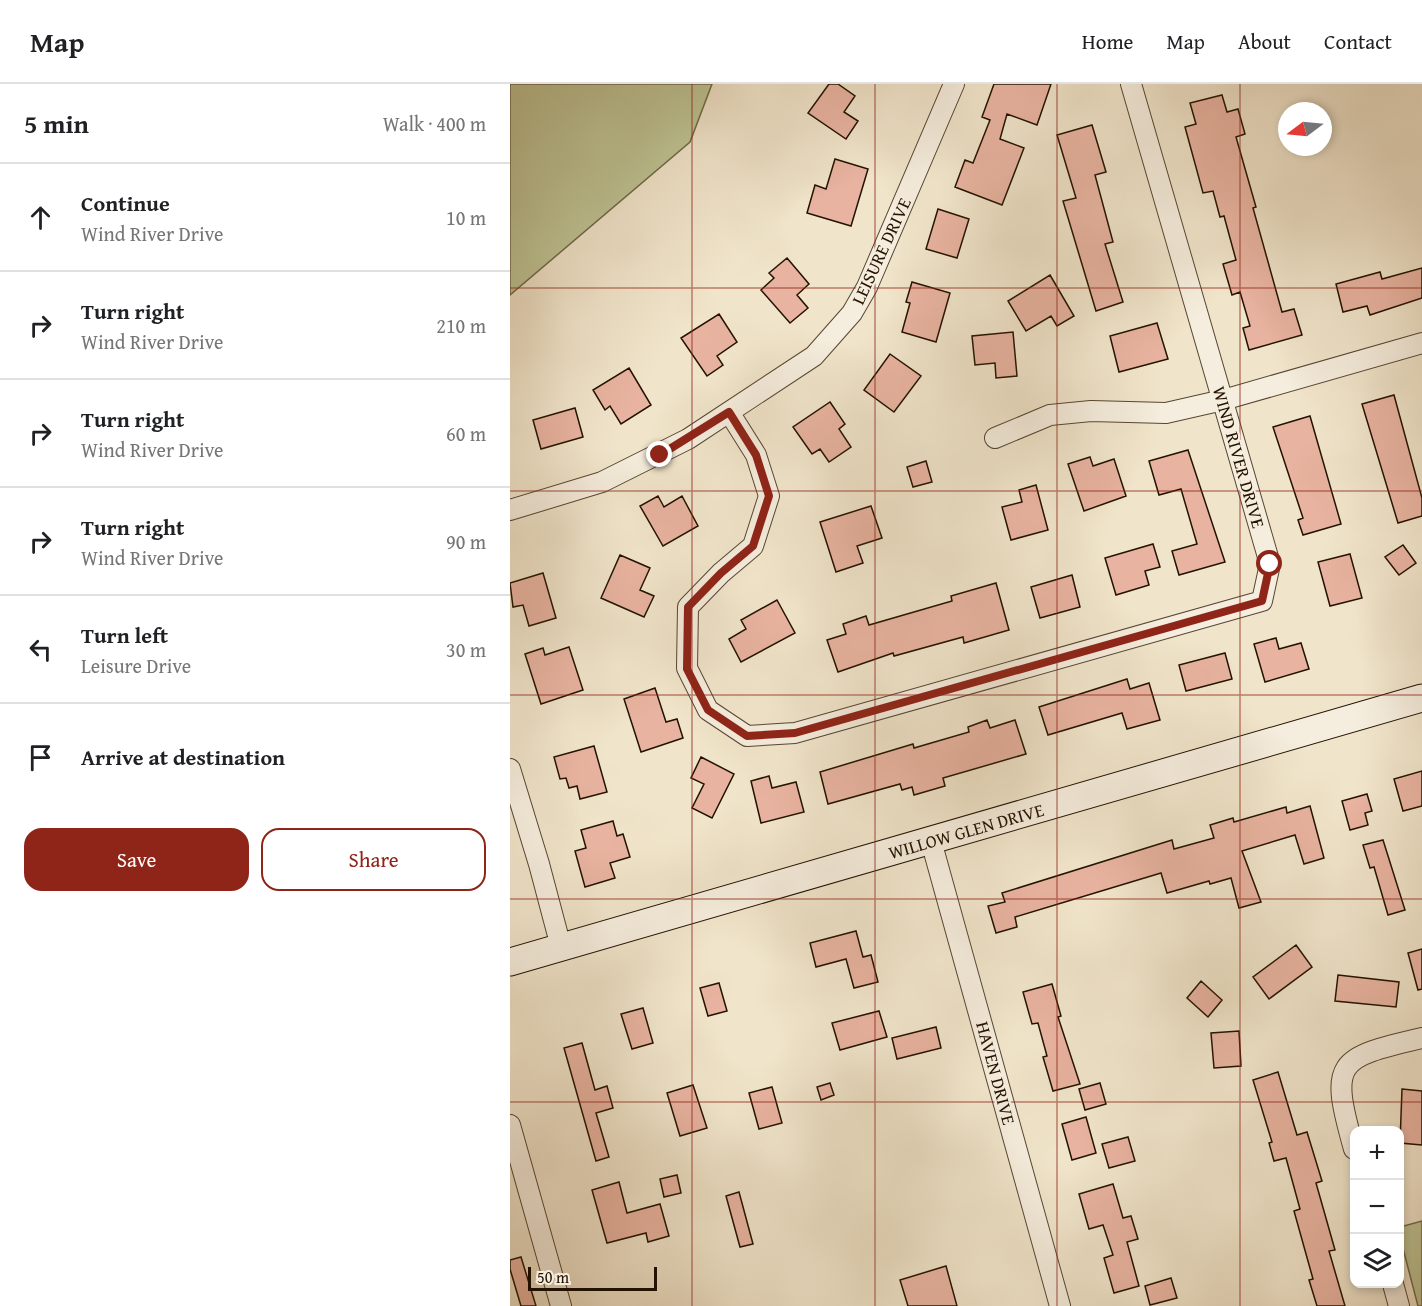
<!DOCTYPE html>
<meta charset="utf-8">
<style>
body{margin:0;font-family:"Gentium Book Plus",serif;background:#f2f2f2;color:#202124}
.controls{position:absolute;right:18px;bottom:18px;display:grid;overflow:hidden;border-radius:12px;box-shadow:0 3px 9px #0003}
.controls button{width:54px;height:54px;display:grid;place-items:center;padding:0;border:0;border-bottom:2px solid #e0e0e0;background:#fff;color:#202124;font:30px sans-serif}
.compass{position:absolute;left:768px;top:18px;width:54px;height:54px;border-radius:50%;background:#fff;box-shadow:0 3px 9px #0003;rotate:254deg}
.scale{position:absolute;left:18px;bottom:15px;width:129px;box-sizing:border-box;padding-left:6px;border:3px solid #231200;border-top:0;font-size:16px;line-height:21px;white-space:nowrap;color:#231200;-webkit-text-stroke:4px #f5eddd;paint-order:stroke}
.stop{position:absolute;width:18px;height:18px;margin:-14px;border:4px solid #8f2418;border-radius:50%;background:#fff}
.stop.end{background:#8f2418;border-color:#fff;box-shadow:0 2px 6px #0008}
.list{margin:0;padding:0;list-style:none}
h2{display:flex;justify-content:space-between;align-items:center;height:78px;margin:0;padding:0 24px;font-size:26px}
h2 small{font-size:20px;font-weight:400;color:#757577}
.list li{display:grid;grid-template-columns:39px 1fr auto;gap:18px;align-items:center;box-sizing:border-box;height:108px;padding:0 24px;border-top:2px solid #e0e0e0}
.list b{display:block;font-size:22px;white-space:nowrap}
.list p{margin:0;font-size:20px;white-space:nowrap;color:#757577}
.list em{font-size:20px;font-style:normal;color:#757577}
.actions{display:flex;gap:12px;padding:18px 24px}
.actions a{flex:1;padding:14px 0;border:2px solid #8f2418;border-radius:18px;text-align:center;font-size:21px;color:#8f2418}
.actions .main{background:#8f2418;color:#fff}
.icon{flex:none;width:33px;height:33px;fill:none;stroke:currentColor;stroke-width:2;stroke-linecap:round;stroke-linejoin:round}
.map{position:relative;flex:none;width:912px;height:1222px;overflow:hidden}
header{display:flex;align-items:center;gap:36px;box-sizing:border-box;height:84px;padding:0 30px;background:#fff;border-bottom:2px solid #e0e0e0}
header strong{font-size:28px}
nav{display:flex;gap:33px;margin-inline-start:auto;font-size:21px}
main{display:flex}
aside{flex:1;background:#fff}
.map>svg:first-child{display:block}
.green{fill:#bec394;stroke:#706a4a;stroke-width:1.5}
.building{fill:#e8b3a0;stroke:#231200;stroke-width:1.5}
.lines{fill:none;stroke-linecap:round;stroke-linejoin:round}
.street-casing{stroke:#564632;stroke-width:22}
.secondary-casing{stroke:#231200;stroke-width:29}
.street{stroke:#f5eddd;stroke-width:20}
.secondary{stroke:#f5eddd;stroke-width:27}
.route{stroke:#8f2418;stroke-width:8}
.grid{fill:none;stroke:#8f2418;stroke-width:1.5;stroke-opacity:0.55}
.labels{text-anchor:middle;dominant-baseline:central;stroke-width:4.5;stroke-linejoin:round;paint-order:stroke}
.street-label{font-size:18px;fill:#231200;stroke:#f5eddd}
</style>
<header>
<strong>Map</strong>
<nav><a>Home</a><a>Map</a><a>About</a><a>Contact</a></nav>
</header>
<main>
<aside>
<h2>5 min<small>Walk · 400 m</small></h2>
<ul class="list">
<li><svg class="icon" aria-label="ahead" viewBox="0 0 24 24"><path d="M12 20V5M6 11l6-6 6 6"/></svg><div><b>Continue</b><p>Wind River Drive</p></div><em>10 m</em></li>
<li><svg class="icon" aria-label="right" viewBox="0 0 24 24"><path d="M7 20v-9h11M14 6l5 5-5 5"/></svg><div><b>Turn right</b><p>Wind River Drive</p></div><em>210 m</em></li>
<li><svg class="icon" aria-label="right" viewBox="0 0 24 24"><path d="M7 20v-9h11M14 6l5 5-5 5"/></svg><div><b>Turn right</b><p>Wind River Drive</p></div><em>60 m</em></li>
<li><svg class="icon" aria-label="right" viewBox="0 0 24 24"><path d="M7 20v-9h11M14 6l5 5-5 5"/></svg><div><b>Turn right</b><p>Wind River Drive</p></div><em>90 m</em></li>
<li><svg class="icon" aria-label="left" viewBox="0 0 24 24"><path d="M17 20v-9H6M10 6l-5 5 5 5"/></svg><div><b>Turn left</b><p>Leisure Drive</p></div><em>30 m</em></li>
<li><svg class="icon" aria-label="arrive" viewBox="0 0 24 24"><path d="M6 21V4h12l-3 4 3 4H6"/></svg><div><b>Arrive at destination</b></div></li>
</ul>
<div class="actions"><a class="main">Save</a><a>Share</a></div>
</aside>
<div class="map">
<svg width="912" height="1222" viewBox="0 0 912 1222">
<rect width="100%" height="100%" fill="#f0e4ca"/>
<filter id="stains"><feTurbulence type="fractalNoise" baseFrequency=".00333" numOctaves="4"/><feColorMatrix values="0 0 0 0 .2 0 0 0 0 .09 0 0 0 0 .02 0 0 0 .5 -.17"/></filter>
<radialGradient id="worn" r=".72"><stop offset=".6" stop-color="#630" stop-opacity="0"/><stop offset="1" stop-color="#630" stop-opacity=".3"/></radialGradient>
<!-- green -->
<path class="green" d="M0 0H202L180 58 0 211Z
M912 1137V1222H908L890 1153V1143Z"/>
<!-- building -->
<path class="building" d="M319 0H328L345 12 334 28 348 37 336 55 298 29Z
M484 0H541L527 41 497 30 490 55 514 64 492 121 445 103 455 76 463 79 480 36 472 33Z
M712 11 717 28 728 25 735 50 726 53 746 123 743 124 772 228 784 225 792 251 739 266 733 244 740 242 730 208 722 211 713 180 726 176 714 132 710 133 703 107 693 109 675 43 686 40 680 19Z
M582 41 596 88 585 91 603 158 595 160 613 218 586 227 553 117 566 114 547 51Z
M325 75 358 85 341 142 297 129 305 101 316 105Z
M428 125 459 135 447 174 416 165Z
M277 174 299 200 287 211 298 224 280 239 251 206 264 194 259 189Z
M912 184V214L860 231 857 222 833 228 826 200 870 188 872 195Z
M540 191 564 232 547 242 541 232 516 247 498 217Z
M402 198 440 209 426 258 392 248 400 219 396 218Z
M209 230 227 258 207 272 213 281 197 292 171 254Z
M647 239 658 275 609 288 600 252Z
M503 248 507 292 486 294 485 279 465 281 462 252Z
M380 270 411 292 384 328 354 306Z
M119 284 141 321 111 340 100 322 95 326 83 306Z
M884 311 912 414V432L888 439 852 320Z
M320 318 335 340 329 345 341 363 319 378 310 365 302 370 283 343Z
M65 324 73 353 31 365 23 336Z
M800 332 831 440 793 451 788 436 793 434 763 343Z
M678 366 715 478 669 491 662 467 687 460 671 405 649 411 639 377Z
M580 373 583 382 604 375 616 412 574 427 558 380Z
M416 377 422 398 403 403 397 383Z
M526 401 538 446 501 456 492 423 512 418 509 406Z
M148 412 154 423 172 412 188 442 153 462 130 422Z
M361 422 372 454 347 462 353 479 326 488 310 438Z
M643 460 650 483 635 487 639 501 606 511 595 474Z
M893 461 906 479 889 491 875 473Z
M840 470 852 514 820 522 808 478Z
M110 471 140 484 130 506 144 512 134 533 91 514Z
M33 489 46 534 19 542 13 521 3 523 0 499Z
M562 491 570 523 530 534 521 503Z
M486 499 499 546 454 559 453 553 384 572 383 569 328 588 317 556 336 550 333 540 356 532 359 541 442 517 441 512Z
M267 516 285 549 231 578 219 555 236 545 231 536Z
M766 554 769 565 791 559 799 585 755 598 744 560Z
M59 563 73 606 31 620 15 570 33 564 35 571Z
M715 569 722 595 676 607 669 581Z
M617 595 620 605 639 599 650 636 617 645 612 629 538 651 529 623Z
M145 604 156 638 167 635 173 654 131 668 114 615Z
M477 636 480 644 505 636 516 670 433 694 435 702 404 711 402 703 392 706 390 700 318 720 310 688 403 660 404 664 459 648 458 643Z
M84 662 97 708 70 715 67 702 59 704 56 694 50 695 44 673Z
M191 673 224 690 202 734 182 724 194 700 181 694Z
M912 687V722L893 727 884 695Z
M259 692 262 704 286 698 294 728 251 739 241 697Z
M857 710 862 727 855 729 858 741 840 746 832 717Z
M800 722 814 774 794 780 785 751 732 767 751 818 729 824 721 794 700 800 699 797 657 809 651 789 505 833 507 843 486 849 478 822 495 818 492 809 662 756 664 765 704 754 700 741 723 734 724 738 776 723 777 729Z
M103 737 107 752 113 750 120 773 100 779 105 794 75 803 65 767 76 764 71 746Z
M873 756 895 826 878 831 864 783 860 784 853 761Z
M346 847 353 873 361 871 368 898 344 904 336 875 306 883 300 859Z
M786 861 802 883 759 915 743 893Z
M912 865V905L908 906 898 869Z
M828 891 889 898 886 923 825 917Z
M691 897 712 916 698 933 677 914Z
M209 899 217 927 198 932 190 904Z
M542 900 551 932 548 933 570 1000 543 1007 533 973 537 972 528 939 522 940 513 908Z
M133 924 143 959 122 965 111 930Z
M369 927 377 953 330 966 322 939Z
M426 943 431 964 387 975 382 954Z
M729 947 731 982 704 984 701 949Z
M72 959 85 1006 97 1002 103 1024 86 1029 99 1073 86 1077 54 964Z
M768 988 787 1051 797 1048 812 1097 806 1099 825 1166 819 1167 835 1222H807L799 1196 803 1195 784 1127 790 1125 776 1074 764 1077 759 1059 762 1058 743 996Z
M320 999 324 1011 311 1016 307 1003Z
M590 999 596 1020 575 1026 569 1005Z
M183 1001 197 1044 170 1052 157 1009Z
M262 1003 272 1039 249 1045 239 1009Z
M892 1005 912 1007V1061L890 1059Z
M576 1033 586 1069 562 1076 552 1040Z
M618 1053 625 1077 599 1084 592 1060Z
M167 1091 171 1109 154 1113 150 1095Z
M109 1098 117 1129 150 1120 159 1152 138 1158 136 1149 97 1159 82 1106Z
M603 1100 613 1134 621 1132 628 1155 617 1158 629 1202 604 1209 594 1174 603 1171 593 1141 579 1145 569 1110Z
M229 1108 243 1160 230 1163 216 1112Z
M11 1173 26 1222H11L0 1185V1176Z
M436 1182 447 1222H398L390 1196Z
M661 1194 667 1214 640 1221 635 1202Z"/>
<g class="lines">
<!-- street casing -->
<g class="street-casing">
<path id="street" d="M219 328 246 371 259 412 243 462 211 489 178 523 177 584 198 626 237 652 285 649 752 517 760 480 621 0
M485 354 540 331 581 327 656 329 713 316 912 259
M0 426 92 398 178 355 304 272 342 229 357 203 444 0
M0 685 29 780 51 863
M421 757 550 1222
M0 1041 51 1222
M844 1065C819 977 826 974 912 954
M883 1200 889 1222"/>
</g>
<!-- secondary casing -->
<g class="secondary-casing">
<path id="secondary" d="M0 878 912 614"/>
</g>
<!-- street -->
<use href="#street" class="street"/>
<!-- secondary -->
<use href="#secondary" class="secondary"/>
</g>
<g class="lines">
<!-- route -->
<path class="route" d="M150 371 219 328 246 371 259 412 243 462 211 489 178 523 177 585 198 626 237 652 285 649 752 517 760 480"/>
</g>
<!-- grid -->
<path class="grid" d="M182 0V1222M365 0V1222M547 0V1222M730 0V1222M0 204H912M0 407H912M0 611H912M0 815H912M0 1018H912"/>
<g class="labels">
<!-- street labels -->
<g class="street-label">
<text transform="translate(371 167) rotate(-65)">LEISURE DRIVE</text>
<text transform="translate(729 373) rotate(74)">WIND RIVER DRIVE</text>
<text transform="translate(456 747) rotate(-16)">WILLOW GLEN DRIVE</text>
<text transform="translate(486 989) rotate(75)">HAVEN DRIVE</text>
</g>
</g>
<rect width="100%" height="100%" filter="url(#stains)"/>
<rect width="100%" height="100%" fill="url(#worn)"/>
</svg>
<div class="controls">
<button>+</button>
<button>−</button>
<button><svg class="icon" aria-label="layers" viewBox="0 0 24 24"><path d="M12 4l9 5-9 5-9-5zM3 14l9 5 9-5"/></svg></button>
</div>
<svg class="compass" viewBox="-18 -18 36 36"><path d="M0-13l5 13h-10z" fill="#e53935"/><path d="M0 13l5-13h-10z" fill="#757577"/></svg>
<div class="scale">50 m</div>
<div class="stop" style="left:760px;top:480px"></div>
<div class="stop end" style="left:150px;top:371px"></div>
</div>
</main>
